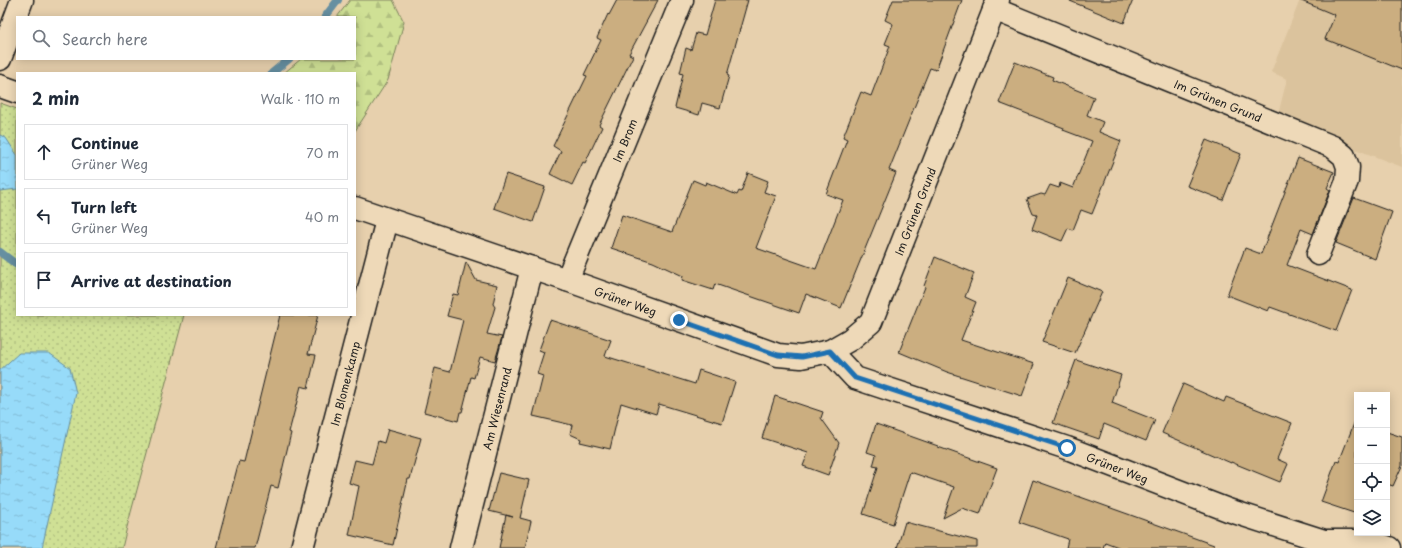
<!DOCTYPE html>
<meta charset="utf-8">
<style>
body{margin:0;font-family:"Playpen Sans",sans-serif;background:#f2f2f3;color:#1f2937}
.controls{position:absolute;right:12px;bottom:12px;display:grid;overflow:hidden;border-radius:0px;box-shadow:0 2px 10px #0003}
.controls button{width:36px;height:36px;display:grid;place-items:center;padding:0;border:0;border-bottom:1px solid #e0e1e3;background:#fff;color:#1f2937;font:20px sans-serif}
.stop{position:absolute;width:12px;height:12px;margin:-9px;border:3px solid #1f6fb2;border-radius:50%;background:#fff}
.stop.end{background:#1f6fb2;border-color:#fff;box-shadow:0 1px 4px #0008}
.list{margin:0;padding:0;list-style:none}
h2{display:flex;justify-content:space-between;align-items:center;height:52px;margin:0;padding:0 16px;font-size:17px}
h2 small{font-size:13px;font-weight:400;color:#747a83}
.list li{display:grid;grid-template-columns:26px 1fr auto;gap:12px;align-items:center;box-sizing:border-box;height:56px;margin:0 8px 8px;padding:0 8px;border:1px solid #e0e1e3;border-radius:0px}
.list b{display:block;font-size:15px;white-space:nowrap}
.list p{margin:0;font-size:13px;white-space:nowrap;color:#747a83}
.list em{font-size:13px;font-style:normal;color:#747a83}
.icon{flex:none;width:22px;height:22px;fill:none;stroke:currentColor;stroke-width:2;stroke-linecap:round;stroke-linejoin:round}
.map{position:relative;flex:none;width:1402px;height:548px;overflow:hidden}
.search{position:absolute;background:#fff;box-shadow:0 2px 10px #0003;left:16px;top:16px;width:340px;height:44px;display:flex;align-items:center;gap:10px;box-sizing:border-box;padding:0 14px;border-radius:0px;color:#747a83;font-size:15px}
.panel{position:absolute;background:#fff;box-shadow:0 2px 10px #0003;left:16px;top:72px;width:340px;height:244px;border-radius:0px}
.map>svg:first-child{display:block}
.built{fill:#dbc39d}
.green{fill:url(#green-dots);stroke:#767e58}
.forest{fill:url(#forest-firs);stroke:#767e58}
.water{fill:url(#water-ripples);stroke:#668fa1}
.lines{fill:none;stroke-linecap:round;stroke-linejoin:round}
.stream{stroke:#668fa1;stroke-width:8}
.building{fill:#cbae80;stroke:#1c1c1c}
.minor-casing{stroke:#1c1c1c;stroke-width:25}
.minor{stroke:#eed9b8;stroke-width:22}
.route{stroke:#1f6fb2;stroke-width:5}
.labels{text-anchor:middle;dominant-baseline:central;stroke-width:3.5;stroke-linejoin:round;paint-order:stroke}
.street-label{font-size:11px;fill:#1c1c1c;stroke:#eed9b8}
</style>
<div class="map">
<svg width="1402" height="548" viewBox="0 0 1402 548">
<defs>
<pattern id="green-dots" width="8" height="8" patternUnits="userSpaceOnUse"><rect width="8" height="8" fill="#cfe095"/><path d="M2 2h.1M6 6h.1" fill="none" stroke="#b1c080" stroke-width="1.8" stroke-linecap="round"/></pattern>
<pattern id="forest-firs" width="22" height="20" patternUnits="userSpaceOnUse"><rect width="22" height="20" fill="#cfe095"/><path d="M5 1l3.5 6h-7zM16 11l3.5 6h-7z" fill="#b1c080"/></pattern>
<pattern id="water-ripples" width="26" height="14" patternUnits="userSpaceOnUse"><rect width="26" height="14" fill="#97dbf9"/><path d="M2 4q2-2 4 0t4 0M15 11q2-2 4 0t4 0" fill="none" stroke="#82bbd5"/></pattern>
</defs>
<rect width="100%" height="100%" fill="#e7d0ad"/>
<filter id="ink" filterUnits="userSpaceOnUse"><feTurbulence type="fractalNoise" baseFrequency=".025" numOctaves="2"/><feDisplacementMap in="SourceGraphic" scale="8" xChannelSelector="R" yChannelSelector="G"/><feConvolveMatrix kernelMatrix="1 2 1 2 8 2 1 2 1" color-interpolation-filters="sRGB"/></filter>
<g filter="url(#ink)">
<!-- built -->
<path class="built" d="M1300 0H1402V167L1277 119 1287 79 1271 72Z"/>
<!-- green -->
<path class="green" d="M0 103 17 109V315H184L127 527 122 548H0Z"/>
<!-- forest -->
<path class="forest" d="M350 0H393L404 22 388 80 355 131V73H284L301 59H355V17H337Z"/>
<!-- water -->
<path class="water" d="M0 135 6 138 17 155V189L0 191Z
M19 353H49L70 368 76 393 42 548H0V370Z"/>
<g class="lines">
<!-- stream -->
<path class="stream" d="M325 17 338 0
M272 73 289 59
M0 252 17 265"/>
</g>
<!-- building -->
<path class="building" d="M617 0H658L629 54 633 56 599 125 602 127 585 163 583 162 572 185 550 174 561 151 553 146 587 76 584 75 601 40 597 38 608 14 609 15Z
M715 0H748L727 75 729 76 720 108 702 103 699 115 675 108 683 74 680 73 686 48 691 50 696 33 705 35Z
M893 0H962L936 70 930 68 889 170 896 173 841 308 806 294 799 313 715 284 713 290 682 280 683 276 653 262 611 248 622 215 672 232 693 180 705 185 706 182 737 195 739 191 741 192 748 173 768 181 764 192 776 196 756 248 816 269 843 200 826 194 847 139 843 137 861 92 871 96 890 46 885 44 893 24 885 20Z
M1070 0H1133L1124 23 1070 1Z
M1299 0H1402V70L1325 39 1335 15Z
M1015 62 1053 77 1052 80 1094 97 1087 115 1103 122 1099 132 1121 141 1092 214 1081 210 1073 230 1068 228 1062 241 1032 229 1037 215 1033 214 1027 199 1041 194 1045 195 1050 185 1059 188 1060 183 1073 188 1092 141 1063 130 1064 128 999 103Z
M1206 140 1241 154 1223 200 1187 186Z
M1298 158 1334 172 1327 188 1330 190 1313 234 1301 229 1287 265 1352 290 1336 331 1270 307 1268 311 1227 295 1245 248 1261 254Z
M506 174 545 187 533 222 494 208Z
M1354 198 1392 212 1375 259 1336 243Z
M935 257 974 273 965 297 976 302 961 340 1034 364 1022 396 947 372 899 352 925 287 924 286Z
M466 262 476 280 497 285 493 304 495 307 487 334 502 337 495 361 480 357 474 378 471 377 462 412H460L458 421 424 412 435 368 450 372 463 320 447 316 453 294 458 295Z
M1068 278 1102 292 1075 353 1042 342Z
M280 315H318L308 354 316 355 308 388 301 386 289 432 291 433 278 488 271 486 255 548H216L239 461 244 462Z
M550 320 611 340 605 356 695 384 699 370 735 382 722 423 659 404 656 414 621 403 610 449 580 442 581 439 570 434 572 425 533 416 543 376 537 374 544 352 539 350Z
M1076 360 1121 375 1112 403 1155 420 1146 441 1104 424 1099 439 1053 423Z
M1183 384 1224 402 1226 397 1292 423 1277 459 1288 464 1280 482 1231 462V463L1162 433Z
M775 396 823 412 821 418 839 443 828 475 803 466 808 453 762 438Z
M1355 421 1357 422V514L1321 502 1336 461 1339 462Z
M876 424 938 446V447L997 468 980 514 962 508 943 518 954 487 910 472 893 524 863 514 878 467 873 466 876 455 867 452Z
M388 429 421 438 410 479H408L393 545 349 535 359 486 349 483 355 460 372 464 378 441 384 443Z
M1387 432 1402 437V466L1393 486 1387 484Z
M499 473 529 480 520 518 531 521 525 548H499L506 515 513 517 489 511Z
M1033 480 1214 545V548H1121L1105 542 1103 548H1066L1068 539 1019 522Z
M905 522 977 541V548H897Z"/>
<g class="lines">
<!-- minor casing -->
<g class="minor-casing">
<g id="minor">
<path id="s1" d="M994 9 1333 147 1344 156 1348 167 1347 181 1318 254"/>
<path d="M0 59 22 0"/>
<path d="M0 86 17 92"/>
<path id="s2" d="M355 208 567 280 778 355 801 357 830 351 851 339 871 322 998 0"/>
<path id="s3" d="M567 280 682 0"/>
<path id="s4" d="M830 351 855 378 1067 448 1228 510 1324 541H1369L1389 548"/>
<path id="s5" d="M302 548 387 220"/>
<path id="s6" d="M461 548 532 268"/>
</g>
</g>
<!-- minor -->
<use href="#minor" class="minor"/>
</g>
</g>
<g class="lines" filter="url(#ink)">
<!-- route -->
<path class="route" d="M679 320 778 355 802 357 830 351 855 378 1067 448"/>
</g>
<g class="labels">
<!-- street labels -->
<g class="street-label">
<text stroke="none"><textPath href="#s1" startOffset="242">Im Grünen Grund</textPath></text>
<text stroke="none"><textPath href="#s3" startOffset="151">Im Brom</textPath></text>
<text stroke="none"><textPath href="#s2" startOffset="670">Im Grünen Grund</textPath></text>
<text stroke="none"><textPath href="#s2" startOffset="286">Grüner Weg</textPath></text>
<text stroke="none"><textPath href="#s5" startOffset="170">Im Blomenkamp</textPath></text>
<text stroke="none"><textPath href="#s6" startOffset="144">Am Wiesenrand</textPath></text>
<text stroke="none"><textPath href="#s4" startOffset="314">Grüner Weg</textPath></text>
</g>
</g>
</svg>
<div class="controls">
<button>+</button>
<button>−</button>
<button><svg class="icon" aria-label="locate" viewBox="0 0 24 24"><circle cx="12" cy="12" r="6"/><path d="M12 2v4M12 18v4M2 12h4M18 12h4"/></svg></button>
<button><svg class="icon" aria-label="layers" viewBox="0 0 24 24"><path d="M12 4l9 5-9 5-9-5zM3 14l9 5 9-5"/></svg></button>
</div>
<div class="stop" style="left:1067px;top:448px"></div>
<div class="stop end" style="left:679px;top:320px"></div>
<div class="search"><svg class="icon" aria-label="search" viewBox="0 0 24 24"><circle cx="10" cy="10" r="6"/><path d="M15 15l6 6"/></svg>Search here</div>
<section class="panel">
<h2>2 min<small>Walk · 110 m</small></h2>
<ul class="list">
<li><svg class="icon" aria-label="ahead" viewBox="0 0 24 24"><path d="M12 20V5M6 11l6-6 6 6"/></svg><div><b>Continue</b><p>Grüner Weg</p></div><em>70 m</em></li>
<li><svg class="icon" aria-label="left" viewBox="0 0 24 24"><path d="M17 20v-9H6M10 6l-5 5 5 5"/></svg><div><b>Turn left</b><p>Grüner Weg</p></div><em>40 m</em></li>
<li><svg class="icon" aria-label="arrive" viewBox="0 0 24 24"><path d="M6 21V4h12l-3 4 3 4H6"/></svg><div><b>Arrive at destination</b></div></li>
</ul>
</section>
</div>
